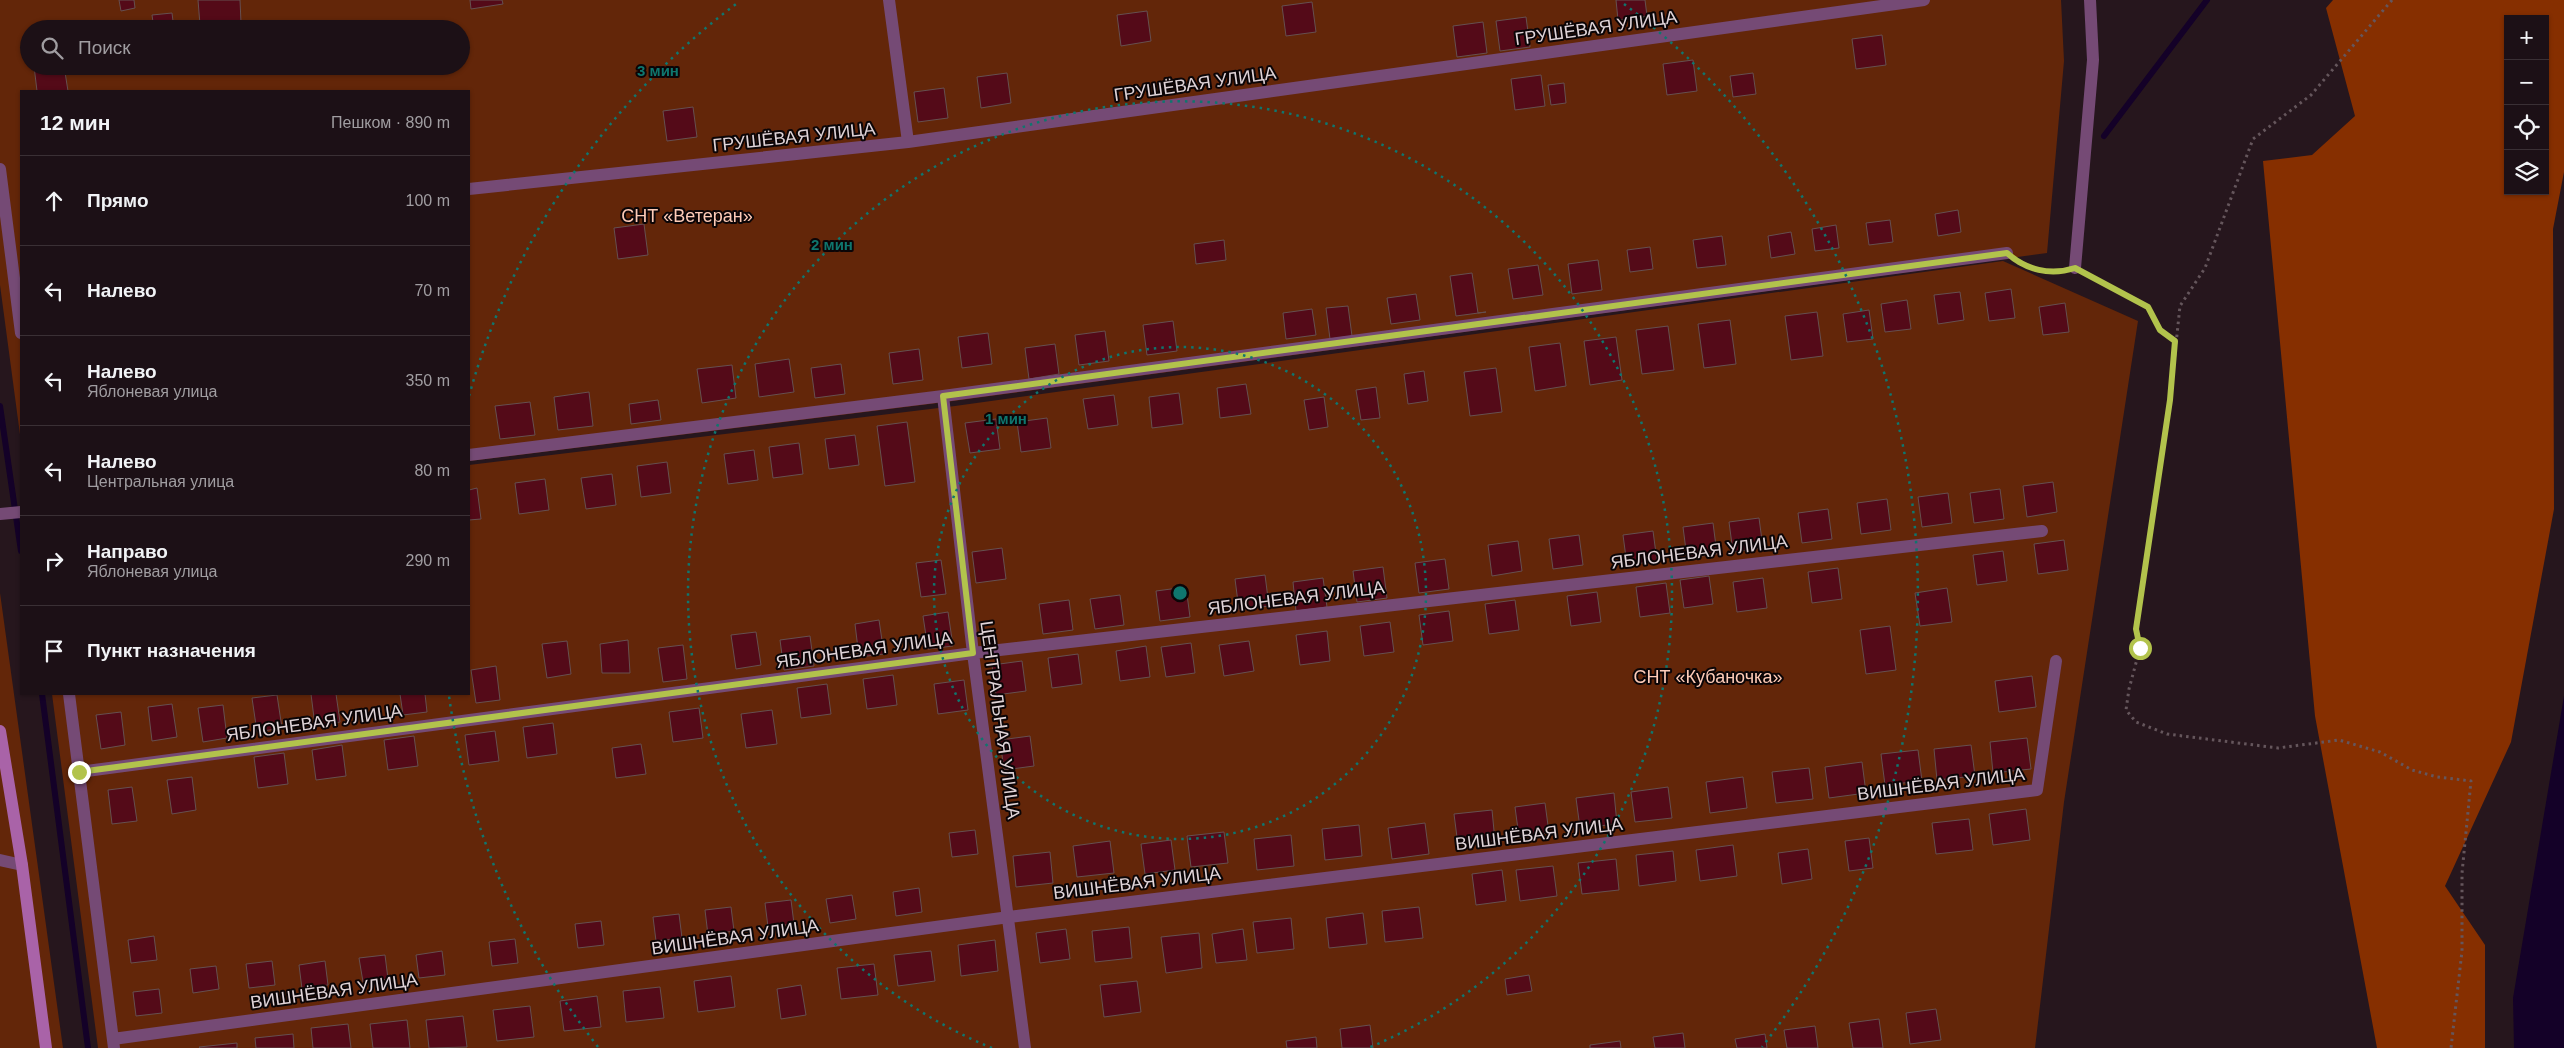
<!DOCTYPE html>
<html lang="ru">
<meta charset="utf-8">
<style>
body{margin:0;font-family:Arial,sans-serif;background:#25191f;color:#f1f3f6}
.controls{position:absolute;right:15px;top:15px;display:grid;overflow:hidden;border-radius:0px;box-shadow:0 1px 4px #0004}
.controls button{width:45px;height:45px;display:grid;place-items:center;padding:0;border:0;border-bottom:1px solid #3a3035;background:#1c1016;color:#f1f3f6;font:25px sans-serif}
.stop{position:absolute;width:15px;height:15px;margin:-11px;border:4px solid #b2c34c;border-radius:50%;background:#fff}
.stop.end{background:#b2c34c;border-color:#fff;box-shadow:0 1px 5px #0008}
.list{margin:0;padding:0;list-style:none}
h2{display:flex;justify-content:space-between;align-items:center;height:65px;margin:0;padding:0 20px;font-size:21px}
h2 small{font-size:16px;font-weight:400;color:#a09da1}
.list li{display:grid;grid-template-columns:32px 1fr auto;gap:15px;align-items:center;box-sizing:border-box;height:90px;padding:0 20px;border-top:1px solid #3a3035}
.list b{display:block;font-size:19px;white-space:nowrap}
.list p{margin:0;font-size:16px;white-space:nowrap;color:#a09da1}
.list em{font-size:16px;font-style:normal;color:#a09da1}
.icon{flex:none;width:28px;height:28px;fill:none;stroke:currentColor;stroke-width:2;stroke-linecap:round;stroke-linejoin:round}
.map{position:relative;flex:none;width:2564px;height:1048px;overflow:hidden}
.search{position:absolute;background:#1c1016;box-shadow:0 1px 4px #0004;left:20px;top:20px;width:450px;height:55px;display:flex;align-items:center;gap:12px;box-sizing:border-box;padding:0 18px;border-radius:28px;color:#a09da1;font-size:19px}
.panel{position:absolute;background:#1c1016;box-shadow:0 1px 4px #0004;left:20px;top:90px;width:450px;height:605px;border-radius:0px}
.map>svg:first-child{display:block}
.green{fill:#632609;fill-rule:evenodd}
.forest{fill:#862f00;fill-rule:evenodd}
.water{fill:#140128}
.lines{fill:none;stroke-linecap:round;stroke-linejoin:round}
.stream{stroke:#140128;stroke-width:6}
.building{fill:#540a18;stroke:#665050}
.path{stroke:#65565c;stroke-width:3;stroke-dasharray:2.5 4;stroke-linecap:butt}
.street{stroke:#754a75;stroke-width:12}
.secondary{stroke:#a963a8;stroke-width:12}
.route{stroke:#b2c34c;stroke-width:6}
.ring{fill:none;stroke:#0f766e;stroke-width:2.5;stroke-dasharray:2.5 5}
.labels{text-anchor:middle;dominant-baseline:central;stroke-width:4;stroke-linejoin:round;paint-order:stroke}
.street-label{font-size:18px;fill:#dfd3d7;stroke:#0b0507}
.park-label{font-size:18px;fill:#fecbb7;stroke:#0b0507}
.centre{fill:#0f766e;stroke:#0b0507;stroke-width:2.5}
.ring-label{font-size:15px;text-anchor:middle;font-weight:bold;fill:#0f766e;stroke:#0b0507;stroke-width:4;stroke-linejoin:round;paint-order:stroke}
</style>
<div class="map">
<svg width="2564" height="1048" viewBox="0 0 2564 1048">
<rect width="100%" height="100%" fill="#26161d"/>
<!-- green -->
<path class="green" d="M0 0H2061L2064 61 2047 253 946 402 469 461V91H21V442L0 285ZM29 29H461V66H29Z
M2003 261 2138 321 2064 802 2035 1048H98L52 694H469V465L955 406Z
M0 593 63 1048H0Z"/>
<!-- forest -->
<path class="forest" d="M2333 0H2564V172L2553 229 2554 509 2511 742 2445 886 2485 945V1048H2377L2315 716 2263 161 2312 155 2355 116 2326 8ZM2508 19H2545V191H2508Z"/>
<!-- water -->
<path class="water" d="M2564 696V1048H2514L2513 998Z"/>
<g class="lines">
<!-- stream -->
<path class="stream" d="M2104 136 2207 0
M0 406 21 551
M42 694 88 1048"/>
</g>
<!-- building -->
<path class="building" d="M119 0H134L135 8 121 11Z
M198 0H240L241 23 200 25Z
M470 0H502L503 4 471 9Z
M1616 0H1645L1647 16 1618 20Z
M1312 2 1316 32 1286 36 1282 6Z
M1147 11 1151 41 1121 46 1117 15Z
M172 13 174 29H154L152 15Z
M1526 17 1530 47 1500 51 1496 21Z
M1483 22 1487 53 1457 57 1453 26Z
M1882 35 1886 65 1856 69 1852 39Z
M1693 60 1697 91 1667 95 1663 64Z
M34 66H64L68 91H37Z
M1007 73 1011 103 981 108 977 77Z
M1753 73 1756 94 1733 97 1730 76Z
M1541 75 1545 106 1515 110 1511 79Z
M1564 83 1566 103 1551 105 1548 85Z
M944 88 948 118 918 122 914 92Z
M693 107 697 137 667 141 663 111Z
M1958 210 1961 232 1938 236 1935 214Z
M1890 220 1893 242 1869 245 1866 223Z
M644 224 648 255 618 259 614 228Z
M1836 225 1839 248 1815 251 1812 229Z
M1791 232 1795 254 1771 258 1768 236Z
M1722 236 1726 265 1697 268 1693 240Z
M1224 240 1226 260 1196 264 1194 244Z
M1650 247 1653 269 1630 272 1627 250Z
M1598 260 1602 290 1572 294 1568 264Z
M1538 265 1543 295 1513 299 1508 269Z
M1472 273 1478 313 1486 312 1456 316 1450 276Z
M2011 289 2015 318 1989 321 1985 293Z
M1960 292 1964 320 1938 324 1934 295Z
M1416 294 1420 320 1391 324 1387 298Z
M1907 300 1911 329 1885 332 1881 304Z
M2065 303 2069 332 2043 335 2039 307Z
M1348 306 1352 336 1330 339 1326 308Z
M1312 309 1316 335 1286 339 1283 313Z
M1869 310 1873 339 1847 342 1843 314Z
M1817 312 1823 356 1791 360 1785 316Z
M1730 320 1736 364 1704 368 1698 324Z
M1173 321 1177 351 1147 355 1143 325Z
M1668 326 1674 370 1642 374 1636 330Z
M1105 331 1109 361 1079 365 1075 335Z
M988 333 992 364 962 368 958 337Z
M1616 337 1622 380 1590 385 1584 341Z
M1560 343 1566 386 1535 391 1529 347Z
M1055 344 1059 374 1029 379 1025 348Z
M919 349 923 380 893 384 889 353Z
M789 359 794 392 759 397 755 364Z
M841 364 845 394 815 398 811 368Z
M732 365 736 398 702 403 697 369Z
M1496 368 1502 412 1470 416 1464 372Z
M1424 371 1428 401 1408 404 1404 374Z
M1246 384 1251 414 1220 418 1217 388Z
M1376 387 1380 418 1361 420 1356 390Z
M589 392 593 426 558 430 554 397Z
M1179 393 1183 424 1152 428 1149 397Z
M1114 395 1118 425 1088 429 1083 399Z
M1324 397 1328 427 1309 430 1304 400Z
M658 400 661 420 631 424 629 404Z
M530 402 535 435 500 439 495 406Z
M1047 418 1051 448 1021 452 1017 422Z
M996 419 1000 449 970 453 965 423Z
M907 422 915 482 885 486 877 426Z
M855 435 859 465 829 469 825 439Z
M799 443 803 474 773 478 769 447Z
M754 450 758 480 728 484 724 454Z
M667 462 671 493 641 497 637 466Z
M612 474 616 505 586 509 581 478Z
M545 479 549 510 519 514 515 483Z
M2053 482 2057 512 2027 517 2023 486Z
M477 488 481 519 469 520V490Z
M2000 489 2004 519 1974 523 1970 493Z
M1948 493 1952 523 1922 527 1918 497Z
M1887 499 1891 530 1861 534 1857 503Z
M1828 509 1832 539 1802 543 1798 513Z
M1759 518 1763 548 1733 552 1729 522Z
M1713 523 1717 554 1687 558 1683 527Z
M1653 531 1657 561 1627 565 1623 535Z
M1579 535 1583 565 1553 569 1549 539Z
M2064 540 2068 570 2038 574 2034 544Z
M1518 541 1522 571 1492 576 1488 545Z
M1002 548 1006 579 976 583 972 552Z
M2003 551 2007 581 1977 585 1973 555Z
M1445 559 1449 589 1419 593 1415 563Z
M941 560 946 594 921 597 916 563Z
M1383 567 1387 598 1357 602 1353 571Z
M1838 568 1842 599 1812 603 1808 572Z
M1265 575 1269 606 1239 610 1235 579Z
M1709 576 1713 604 1684 608 1680 580Z
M1323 578 1327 607 1296 611 1293 582Z
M1763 578 1767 608 1737 612 1733 582Z
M1666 583 1670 613 1640 617 1636 587Z
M1186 587 1190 617 1160 621 1156 591Z
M1947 588 1952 622 1920 626 1915 593Z
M1597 592 1601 622 1571 626 1567 596Z
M1120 595 1124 625 1095 629 1090 599Z
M1069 600 1073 630 1043 634 1039 604Z
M1515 600 1519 630 1489 634 1485 604Z
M1449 611 1453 641 1423 645 1419 615Z
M948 612 953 646 928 649 923 616Z
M879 620 884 654 859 657 855 624Z
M1390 622 1394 652 1364 656 1360 626Z
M1890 626 1896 670 1866 674 1860 630Z
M1327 631 1330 661 1300 665 1296 635Z
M756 632 761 665 736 669 731 635Z
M810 636 814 666 784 670 780 640Z
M628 640 630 673H602L600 644Z
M567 641 571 674 547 678 542 644Z
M1249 641 1254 671 1224 676 1219 645Z
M1191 643 1195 673 1166 677 1161 647Z
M683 645 687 679 663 682 658 648Z
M1146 646 1150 677 1120 681 1116 651Z
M1078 654 1082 684 1052 688 1048 658Z
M1022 661 1026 691 996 695 992 665Z
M496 666 500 700 476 703 471 670Z
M893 675 897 705 867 709 863 679Z
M2032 676 2036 707 1999 712 1995 681Z
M964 680 968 710 938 714 934 684Z
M827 684 831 714 801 718 797 688Z
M311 694H336L340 722 315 726Z
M400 694H425L427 712 403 715Z
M277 695 282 728 257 732 252 698Z
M172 704 177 737 152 741 148 707Z
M223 705 227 738 203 742 198 708Z
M699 708 703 738 673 742 669 712Z
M772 710 777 744 746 748 741 714Z
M121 712 125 745 101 749 96 715Z
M553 723 557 754 527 758 523 727Z
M495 731 499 761 469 765 465 735Z
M414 736 418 766 388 770 384 740Z
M1030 736 1034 766 1004 770 1000 740Z
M2027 738 2031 769 1993 773 1990 742Z
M641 744 646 774 616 778 612 748Z
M342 745 346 776 316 780 312 750Z
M1971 745 1975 776 1937 780 1934 749Z
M1918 750 1922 781 1885 785 1881 754Z
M284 753 288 784 258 788 254 757Z
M1862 762 1866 793 1829 798 1825 767Z
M1809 768 1813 799 1776 803 1772 772Z
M192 777 196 810 172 814 167 780Z
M1743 777 1747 808 1710 813 1706 782Z
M132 787 137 821 112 824 108 790Z
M1668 787 1672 818 1635 822 1631 792Z
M1614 793 1617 824 1580 828 1576 798Z
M1545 803 1549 833 1519 837 1515 807Z
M2026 809 2030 840 1993 845 1989 814Z
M1492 810 1495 841 1458 845 1454 814Z
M1969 819 1973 850 1936 854 1932 823Z
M1425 823 1429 854 1392 859 1388 828Z
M1359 825 1362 856 1325 860 1322 829Z
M975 830 978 854 952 857 949 833Z
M1224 832 1228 863 1191 867 1187 836Z
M1291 835 1294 866 1257 870 1254 839Z
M1869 838 1873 868 1849 871 1845 841Z
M1171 840 1175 870 1145 874 1141 844Z
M1110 841 1114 873 1077 877 1073 846Z
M1733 845 1737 876 1700 881 1696 850Z
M1808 849 1812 879 1782 884 1778 853Z
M1673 851 1676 881 1639 886 1636 855Z
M1050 852 1053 883 1016 887 1013 856Z
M1616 859 1619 890 1582 894 1578 863Z
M1553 866 1557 896 1520 901 1516 870Z
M1502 870 1506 901 1476 905 1472 874Z
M919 888 922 912 896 916 893 892Z
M852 895 856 919 830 923 826 899Z
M791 900 794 924 768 927 765 903Z
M731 907 734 931 708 935 705 910Z
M1419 907 1423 938 1385 942 1382 911Z
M1363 913 1367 944 1329 948 1326 918Z
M679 914 682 938 656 941 653 917Z
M1291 918 1294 949 1257 953 1253 922Z
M601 921 604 945 578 948 575 924Z
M1129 927 1132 958 1095 962 1092 931Z
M1066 929 1070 959 1040 963 1036 933Z
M1243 929 1247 960 1216 963 1212 934Z
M1199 933 1202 968 1166 973 1161 937Z
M154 936 157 960 131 963 128 940Z
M515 939 518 963 492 966 489 942Z
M995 940 998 971 961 976 958 945Z
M442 951 445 975 419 978 416 955Z
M931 951 935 981 898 986 894 955Z
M385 955 388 979 363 982 359 958Z
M272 961 275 985 249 988 246 964Z
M325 961 328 985 302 989 299 965Z
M874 964 878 995 841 999 837 968Z
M216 966 219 989 193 993 190 969Z
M1529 975 1532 991 1507 995 1505 979Z
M731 976 735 1007 698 1012 694 981Z
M1137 981 1141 1012 1104 1017 1100 985Z
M801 985 806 1015 781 1019 777 989Z
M660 987 664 1018 626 1022 623 991Z
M159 989 162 1013 136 1016 133 992Z
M597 996 601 1027 564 1031 560 1001Z
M530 1006 534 1037 497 1041 493 1010Z
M1936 1009 1941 1040 1910 1044 1906 1013Z
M463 1016 467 1047 429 1048 426 1020Z
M1879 1019 1883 1048H1853L1849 1023Z
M407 1020 410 1048H373L370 1024Z
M348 1024 351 1048H313L311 1028Z
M1370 1025 1373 1048H1342L1340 1029Z
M1815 1026 1818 1048H1787L1784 1030Z
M1683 1033 1685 1048H1655L1653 1037Z
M293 1034 294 1048H256L255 1038Z
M1765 1034 1767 1048H1737L1735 1039Z
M1316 1037 1317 1048H1287L1286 1041Z
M1620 1041 1621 1048H1590V1045Z
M237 1043V1048H200L199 1047Z"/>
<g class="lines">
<!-- path -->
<path class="path" d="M2392 0 2311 95 2253 139 2205 268 2180 306 2170 401 2136 629 2140 648 2129 689 2126 710 2136 722 2167 734 2278 748 2339 740 2380 752 2412 770 2437 777 2471 781 2462 873V951L2451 1048
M2018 263 2037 270 2060 272
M2089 276 2148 307 2160 330 2175 341"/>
<!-- street -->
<path class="street" d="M889 0 908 142
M0 169 21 333
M469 189 908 142 1924 0
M2075 268 2093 60 2090 0
M943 396 973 653 1025 1048
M469 455 943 396 2007 253
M0 514 21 512
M69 694 114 1048
M79 772 973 653 2042 531
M0 860 22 865
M113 1039 1009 917 2037 790 2056 661"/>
<!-- secondary -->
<path class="secondary" d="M0 731 22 865 46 1048"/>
</g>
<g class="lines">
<!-- route -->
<path class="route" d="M79 772 973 653 943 396 2007 253C2026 270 2050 276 2075 268L2148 307 2160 330 2175 341 2170 400 2136 629 2140 648"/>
</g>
<!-- distance rings -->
<g class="ring">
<circle cx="1180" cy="593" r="246"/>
<path d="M992 1048A492 492 0 1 1 1368 1048"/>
<path d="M598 1047A738 738 0 0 1 449 696M469 396A738 738 0 0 1 736 4M1624 4A738 738 0 0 1 1762 1047"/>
</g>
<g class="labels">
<!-- street labels -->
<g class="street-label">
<text transform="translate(1596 28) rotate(-8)">ГРУШЁВАЯ УЛИЦА</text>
<text transform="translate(1195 84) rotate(-8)">ГРУШЁВАЯ УЛИЦА</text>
<text transform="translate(794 137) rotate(-6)">ГРУШЁВАЯ УЛИЦА</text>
<text transform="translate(1699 552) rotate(-7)">ЯБЛОНЕВАЯ УЛИЦА</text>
<text transform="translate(1296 598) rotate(-7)">ЯБЛОНЕВАЯ УЛИЦА</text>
<text transform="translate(864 650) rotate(-8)">ЯБЛОНЕВАЯ УЛИЦА</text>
<text transform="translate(1000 720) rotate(82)">ЦЕНТРАЛЬНАЯ УЛИЦА</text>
<text transform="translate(314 723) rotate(-8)">ЯБЛОНЕВАЯ УЛИЦА</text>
<text transform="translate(1941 784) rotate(-7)">ВИШНЁВАЯ УЛИЦА</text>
<text transform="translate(1539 834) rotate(-7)">ВИШНЁВАЯ УЛИЦА</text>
<text transform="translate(1137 883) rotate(-7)">ВИШНЁВАЯ УЛИЦА</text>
<text transform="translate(735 937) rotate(-8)">ВИШНЁВАЯ УЛИЦА</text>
<text transform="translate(334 991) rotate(-8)">ВИШНЁВАЯ УЛИЦА</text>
</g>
<!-- park labels -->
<g class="park-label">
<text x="687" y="216">СНТ «Ветеран»</text>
<text x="1708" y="677">СНТ «Кубаночка»</text>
</g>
</g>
<circle cx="1180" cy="593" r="8" class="centre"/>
<g class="ring-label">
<text x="658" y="76">3 мин</text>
<text x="832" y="250">2 мин</text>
<text x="1006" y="424">1 мин</text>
</g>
</svg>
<div class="controls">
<button>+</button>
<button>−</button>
<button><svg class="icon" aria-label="locate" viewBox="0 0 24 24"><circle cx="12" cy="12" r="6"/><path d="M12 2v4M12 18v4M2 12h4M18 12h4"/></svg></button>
<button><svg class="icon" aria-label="layers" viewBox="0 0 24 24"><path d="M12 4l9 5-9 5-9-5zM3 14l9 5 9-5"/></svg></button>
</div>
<div class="stop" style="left:2140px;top:648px"></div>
<div class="stop end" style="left:79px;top:772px"></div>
<div class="search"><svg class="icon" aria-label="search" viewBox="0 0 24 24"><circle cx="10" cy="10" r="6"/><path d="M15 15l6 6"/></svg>Поиск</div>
<section class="panel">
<h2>12 мин<small>Пешком · 890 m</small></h2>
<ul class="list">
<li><svg class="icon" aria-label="ahead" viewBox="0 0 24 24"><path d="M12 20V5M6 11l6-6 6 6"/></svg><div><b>Прямо</b></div><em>100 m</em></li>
<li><svg class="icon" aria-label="left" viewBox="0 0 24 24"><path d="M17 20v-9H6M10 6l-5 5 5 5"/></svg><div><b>Налево</b></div><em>70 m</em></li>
<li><svg class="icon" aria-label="left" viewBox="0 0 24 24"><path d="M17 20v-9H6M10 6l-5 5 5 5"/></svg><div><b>Налево</b><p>Яблоневая улица</p></div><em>350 m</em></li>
<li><svg class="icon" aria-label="left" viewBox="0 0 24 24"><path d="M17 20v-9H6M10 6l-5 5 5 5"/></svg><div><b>Налево</b><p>Центральная улица</p></div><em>80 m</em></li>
<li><svg class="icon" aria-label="right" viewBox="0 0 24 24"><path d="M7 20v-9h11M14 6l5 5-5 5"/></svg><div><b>Направо</b><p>Яблоневая улица</p></div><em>290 m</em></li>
<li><svg class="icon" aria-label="arrive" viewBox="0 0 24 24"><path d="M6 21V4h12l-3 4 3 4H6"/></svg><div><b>Пункт назначения</b></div></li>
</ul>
</section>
</div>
